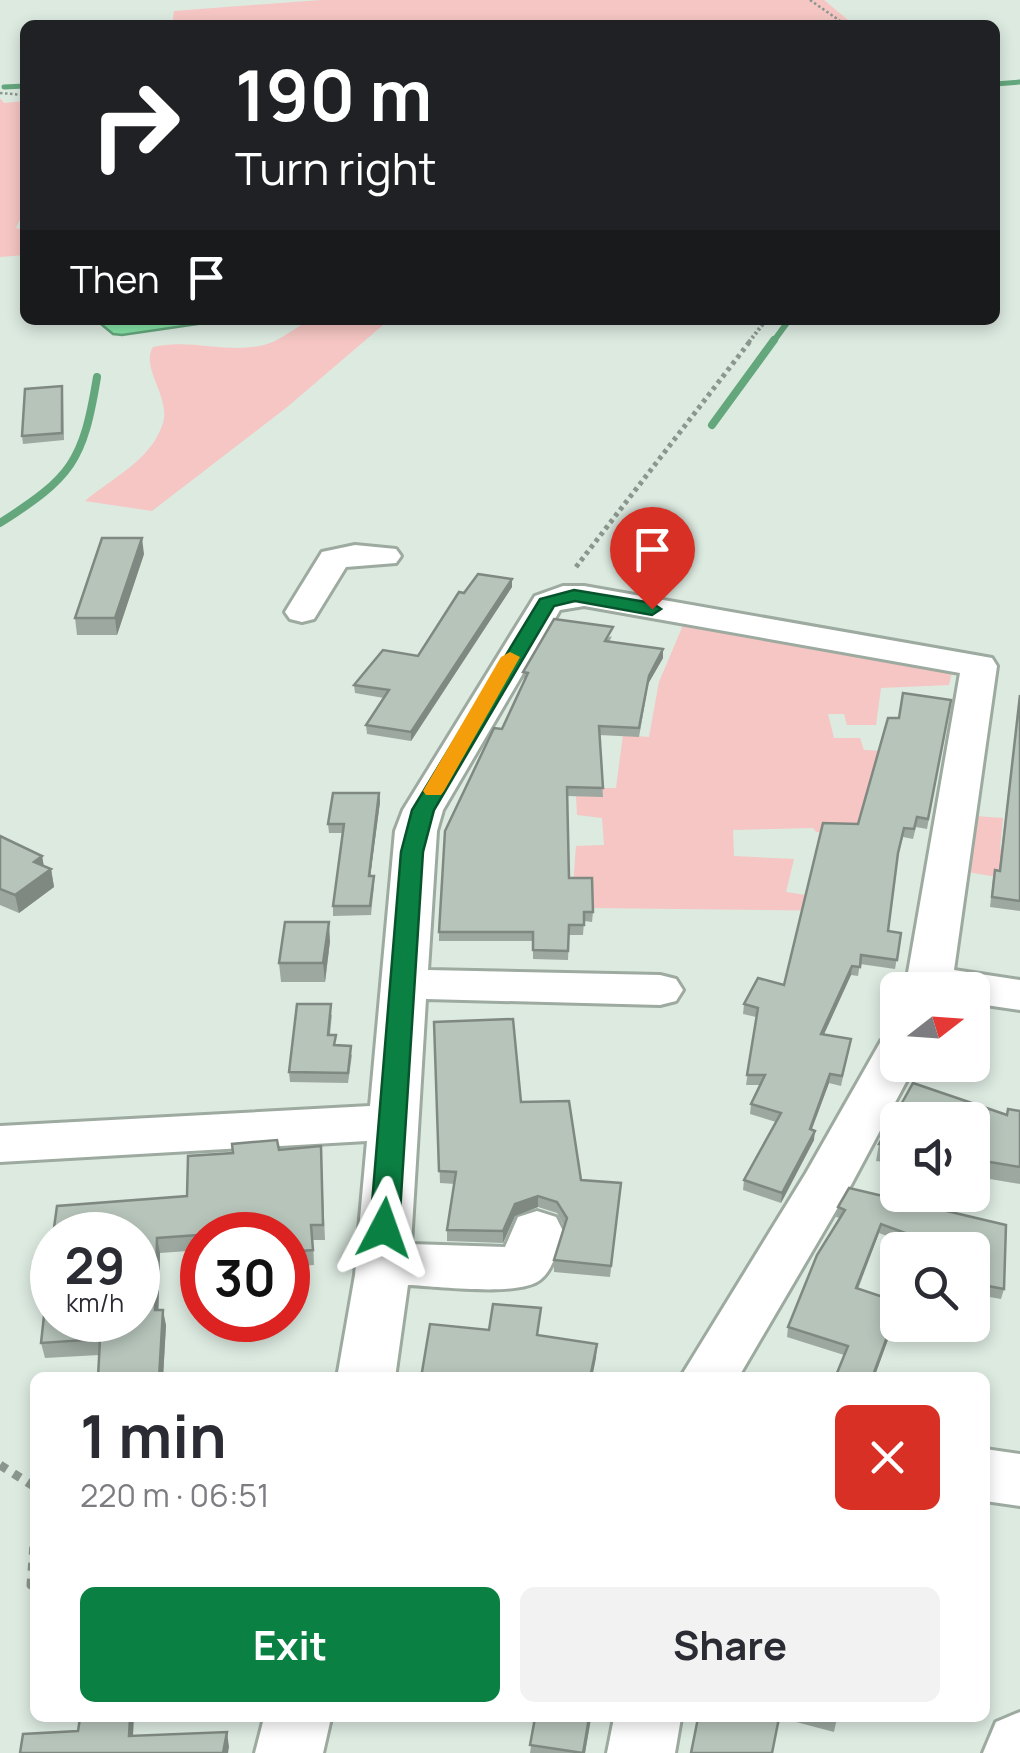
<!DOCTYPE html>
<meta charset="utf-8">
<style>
:root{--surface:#fff;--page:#f2f2f3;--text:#2b2b33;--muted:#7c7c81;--accent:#0b8043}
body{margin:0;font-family:Manrope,sans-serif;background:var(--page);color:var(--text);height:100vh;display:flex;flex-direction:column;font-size:38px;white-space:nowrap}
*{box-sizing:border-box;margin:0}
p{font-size:32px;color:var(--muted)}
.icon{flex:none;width:55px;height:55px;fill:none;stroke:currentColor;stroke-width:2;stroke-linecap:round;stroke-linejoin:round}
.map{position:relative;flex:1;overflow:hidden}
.panel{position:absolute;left:30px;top:1372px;width:960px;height:350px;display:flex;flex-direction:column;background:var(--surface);border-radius:15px;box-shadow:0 5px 15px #0003}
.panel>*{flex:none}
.guide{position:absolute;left:20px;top:20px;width:980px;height:305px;border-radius:15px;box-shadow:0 5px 15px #0003;background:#202124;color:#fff;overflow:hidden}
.needle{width:65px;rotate:73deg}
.controls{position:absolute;left:880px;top:972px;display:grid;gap:20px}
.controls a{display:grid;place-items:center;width:110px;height:110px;border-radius:15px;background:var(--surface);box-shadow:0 5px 15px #0003;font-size:50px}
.speed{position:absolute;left:30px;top:1212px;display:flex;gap:20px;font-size:50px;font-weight:700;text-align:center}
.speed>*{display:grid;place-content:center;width:130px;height:130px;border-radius:50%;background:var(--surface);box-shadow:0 5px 15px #0003;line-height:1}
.speed small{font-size:25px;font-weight:400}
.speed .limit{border:15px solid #d22;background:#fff;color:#111}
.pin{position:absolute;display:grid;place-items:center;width:85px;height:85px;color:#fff;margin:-102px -42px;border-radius:50% 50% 50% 0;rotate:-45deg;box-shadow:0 0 10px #0007}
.pin .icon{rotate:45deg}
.me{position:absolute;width:110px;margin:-55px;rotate:4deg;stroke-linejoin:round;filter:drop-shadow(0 0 8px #0008)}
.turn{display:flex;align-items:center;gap:35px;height:210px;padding:0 50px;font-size:45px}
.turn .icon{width:130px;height:130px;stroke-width:2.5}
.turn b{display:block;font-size:70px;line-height:85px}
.then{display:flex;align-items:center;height:95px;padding:0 50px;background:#0003;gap:20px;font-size:38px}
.round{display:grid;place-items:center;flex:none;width:105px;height:105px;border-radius:15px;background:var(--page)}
.summary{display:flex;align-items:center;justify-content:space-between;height:170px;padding:0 50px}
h1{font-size:60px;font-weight:700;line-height:75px}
.action{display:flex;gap:20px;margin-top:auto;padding:20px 50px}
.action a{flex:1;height:115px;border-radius:15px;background:var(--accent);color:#fff;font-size:40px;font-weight:700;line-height:115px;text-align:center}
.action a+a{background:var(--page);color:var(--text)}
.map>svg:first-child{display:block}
.green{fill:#f5c6c3}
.water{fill:#86e4a7;stroke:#64a77c;stroke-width:2.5}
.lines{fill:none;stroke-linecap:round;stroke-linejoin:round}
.stream-far2{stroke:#64a77c;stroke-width:5}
.stream-far1{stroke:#64a77c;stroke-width:6}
.stream{stroke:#64a77c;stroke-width:8}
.minor-casing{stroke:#9daaa0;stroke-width:6}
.path-far3{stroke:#8b968e;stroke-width:2.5;stroke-dasharray:2.5 2.5;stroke-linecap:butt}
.path-far2{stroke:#8b968e;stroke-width:4;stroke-dasharray:2.5 2.5;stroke-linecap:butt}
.path-far1{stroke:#8b968e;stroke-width:5;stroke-dasharray:4 4;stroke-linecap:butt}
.path{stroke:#8b968e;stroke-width:9;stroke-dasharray:8 8;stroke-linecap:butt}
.minor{fill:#fff;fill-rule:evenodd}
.wall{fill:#9da9a0}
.shaded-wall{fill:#7f8982}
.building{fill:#b6c4ba;stroke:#7f8982;stroke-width:2.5}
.route{fill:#0b8043;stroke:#07532c;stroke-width:2.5}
.slow{fill:#f59e0b}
</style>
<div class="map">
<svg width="1020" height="1753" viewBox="0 0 1020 1753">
<rect width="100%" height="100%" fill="#dceae0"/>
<g class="green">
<polygon points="321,0 824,0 854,25 172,25 174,11"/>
<polygon points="0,98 4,103 25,101 25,209 16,228 25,230 25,255 0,257"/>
<path d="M310,320H389L286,408L152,511L85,501C113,477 151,461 163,423C171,398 140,367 153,347C192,337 238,358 275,341C287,335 298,326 310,320Z"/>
<polygon points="684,623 939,663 952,672 949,685 881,688 876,725 847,725 844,714 828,714 834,738 860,738 864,750 887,751 865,833 816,832 813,828 733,830 734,856 794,859 786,892 845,901 859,911 592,908 573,887 576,846 604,845 602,818 577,815 576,796 602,788 616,788 623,735 649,737 659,682"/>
<polygon points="976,816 1003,818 1000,849 1020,852 1020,881 968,872"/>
</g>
<polygon class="water" points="96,320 225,320 122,335 113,334"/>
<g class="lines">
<g class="stream-far2">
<polyline points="995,84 1020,82"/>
<polyline points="4,87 25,86"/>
</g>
<polyline class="stream-far1" points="773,342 789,320"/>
<g class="stream">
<polyline points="712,425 774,340"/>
<path d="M0,523C72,477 83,462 97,377"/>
</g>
<g class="minor-casing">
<g id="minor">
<polygon points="355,545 396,549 401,556 396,563 346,567 314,619 302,622 290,619 285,612 322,552"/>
<path d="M563,586H584L992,658L997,666L954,970L1020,980V1010L972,1003V990H905L960,673L584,606L560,610L443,810L437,831L428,970L660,975L676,979L683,990L676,1001L660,1005L426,999L411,1244L505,1247L518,1217L537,1211L556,1217L563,1231C558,1247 554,1269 540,1280C519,1297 437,1286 408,1285L395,1378H337L355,1275L367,1141L0,1162V1126L370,1106L395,831L403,810L535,596Z"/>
<polygon points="898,1036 898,1065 915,1065 851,1185 738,1378 680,1378 806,1173 881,1041"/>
<polygon points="985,1449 1020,1454 1020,1506 985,1501"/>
<polygon points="1020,1712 1020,1753 983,1753 996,1722"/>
<polygon points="264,1718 331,1718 323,1753 255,1753"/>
<polygon points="614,1718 681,1718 675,1753 607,1753"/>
</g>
</g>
<g class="path-far3">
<polyline points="810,0 846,25"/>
<polyline points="0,93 25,95"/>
</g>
<polyline class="path-far2" points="749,342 766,320"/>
<polyline class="path-far1" points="576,567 751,340"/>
<g class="path">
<polyline points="0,1465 35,1487"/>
<polyline points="35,1531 31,1585 35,1585"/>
</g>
<use href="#minor" class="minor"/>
</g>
<g class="wall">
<polygon points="63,393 64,440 23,444 22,436"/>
<polygon points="144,554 117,635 77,635 75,618"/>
<polygon points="512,587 411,741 367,734 366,725 384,698 355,693 354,685 418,656 464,593"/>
<polygon points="612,636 609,642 663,658 648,684 639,737 599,735 603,797 567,796 569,878 593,912 592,922 584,921 583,935 569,935 568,960 533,959 533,941 439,941 439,932 502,729 524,681 523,672"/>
<polygon points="1020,694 1020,911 990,907 993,879 999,870"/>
<polygon points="951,700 927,829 916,827 913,839 903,837 897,860 888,931 901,933 895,969 860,964 858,976 851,975 824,1034 851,1039 841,1086 829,1083 812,1129 814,1140 781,1203 743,1190 744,1180 776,1122 750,1114 751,1104 760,1085 746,1085 756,1017 743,1014 744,1004 784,985 858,824 899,718"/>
<polygon points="379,793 380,802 370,876 374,886 371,915 333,916 333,906 342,833 329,833 328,824"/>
<polygon points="0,836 42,856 44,866 51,869 54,887 19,913 0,905"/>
<polygon points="330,941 325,982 281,982 279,963"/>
<polygon points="332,1014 330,1035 336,1045 352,1055 348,1083 290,1082 289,1072"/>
<polygon points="434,1022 581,1180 620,1195 610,1277 554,1272 554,1260 564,1226 557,1213 538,1207 515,1216 503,1243 447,1241 447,1230 455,1184 440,1183"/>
<polygon points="913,1083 1007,1115 1008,1109 1020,1111 1020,1184 972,1176 972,1120 898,1120 898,1164 876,1161 879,1144"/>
<polygon points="321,1146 325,1240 313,1240 314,1265 288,1267 288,1235 202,1235 202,1250 160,1253 158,1310 166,1325 163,1378 98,1378 99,1355 45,1358 41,1343 187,1196 279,1150"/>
<polygon points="849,1188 1006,1225 1004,1289 1001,1299 972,1294 972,1250 923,1250 879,1233 858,1289 898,1302 898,1312 874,1378 835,1378 844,1355 787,1337 788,1327 817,1255 840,1218 836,1217 838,1207"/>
<polygon points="535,1718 591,1718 585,1753 530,1753"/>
<polygon points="781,1718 837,1718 834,1732"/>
</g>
<g class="shaded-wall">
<polygon points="142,538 144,554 117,635 115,618"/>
<polygon points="512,579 512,587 411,741 411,732"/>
<polygon points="663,649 663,658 648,684 639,737 649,676"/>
<polygon points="379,793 380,802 369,886 369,876"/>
<polygon points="42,856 45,874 51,869 54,887 19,913 15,895 34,862"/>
<polygon points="329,922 330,941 325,982 323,963"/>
<polygon points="852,966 851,975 820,1043 821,1034"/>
<polygon points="830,1074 829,1083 808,1139 810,1129"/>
<polygon points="815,1131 814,1140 781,1203 782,1193"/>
<polygon points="538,1196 538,1207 515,1216 503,1243 503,1231 515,1204"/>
<polygon points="881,1224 879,1233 854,1298 856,1288"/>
<polygon points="157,1238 160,1253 158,1326 155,1310"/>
<polygon points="898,1307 898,1312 874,1378 872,1378"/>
<polygon points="163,1310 166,1325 163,1378 159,1378"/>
<polygon points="597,1344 596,1358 592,1378 590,1378"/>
<polygon points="130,1718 134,1718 132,1752 129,1736"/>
<polygon points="589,1718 591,1718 585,1753 583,1753"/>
<polygon points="227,1732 229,1747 228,1753 223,1753"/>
</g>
<g class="building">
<polygon points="62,386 62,433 22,436 25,389"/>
<polygon points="102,538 142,538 115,618 75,618"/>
<polygon points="478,574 512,579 411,732 366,725 389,690 354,685 383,650 418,656 459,592 464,593"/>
<polygon points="554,619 613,627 605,641 663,649 649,676 639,728 599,726 603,788 567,787 569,878 592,878 593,912 584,912 584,925 569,925 568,951 533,950 533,932 439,932 445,831 494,728 502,729 528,673 523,672"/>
<polygon points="903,693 951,700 928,819 917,817 914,829 904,828 898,853 888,931 901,933 897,960 861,955 860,967 852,966 821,1034 851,1039 842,1076 830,1074 810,1129 815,1131 782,1193 744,1180 781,1113 751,1104 765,1075 747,1075 758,1008 744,1004 758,978 784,985 823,823 858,824 888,718 899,718"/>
<polygon points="1020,695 1020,901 992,897 995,870 1000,871"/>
<polygon points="333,793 379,793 369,876 374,876 370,906 333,906 344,824 328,824"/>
<polygon points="0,836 42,856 34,862 51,869 15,895 0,889"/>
<polygon points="285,922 329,922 323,963 279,963"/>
<polygon points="297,1004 331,1004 328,1035 336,1035 334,1045 351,1046 348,1073 289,1072"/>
<polygon points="513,1019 521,1102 569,1101 581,1180 621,1183 611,1266 554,1260 567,1218 557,1202 538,1196 515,1204 503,1231 447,1230 456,1172 439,1171 434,1022"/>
<polygon points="913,1083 1007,1115 1008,1109 1020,1111 1020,1167 972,1159 972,1120 898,1120 898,1147 879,1144"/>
<polygon points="277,1140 279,1150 321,1146 323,1225 311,1225 313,1250 288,1252 288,1235 240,1235 240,1232 157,1238 155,1310 163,1310 159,1378 98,1378 100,1339 41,1343 52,1243 52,1320 138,1320 138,1235 53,1235 57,1206 187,1196 188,1156 233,1153 232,1144"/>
<polygon points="849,1188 1006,1225 1004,1289 972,1283 972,1250 932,1250 933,1243 881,1224 856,1288 898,1302 898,1307 872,1378 835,1378 848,1346 788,1327 817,1255 845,1210 838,1207"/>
<polygon points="493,1304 541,1308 537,1335 597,1344 590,1378 421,1378 430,1324 489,1330"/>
<polygon points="80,1718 130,1718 129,1736 227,1732 223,1753 20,1753 23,1734 78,1731"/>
<polygon points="535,1718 589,1718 583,1753 530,1745"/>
<polygon points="698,1718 779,1718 772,1753 691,1753"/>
</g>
<polygon class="route" points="574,590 652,603 661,609 652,615 575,601 554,606 434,810 423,852 399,1228 394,1236 384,1239 375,1236 370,1228 401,852 412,810 540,599"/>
<polygon class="slow" points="510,652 520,657 444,791 441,795 426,795 423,791 501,657"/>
</svg>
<div class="controls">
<a><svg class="needle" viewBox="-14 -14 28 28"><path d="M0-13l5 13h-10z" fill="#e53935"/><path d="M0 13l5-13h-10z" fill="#7c7c81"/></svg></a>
<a><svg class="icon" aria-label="sound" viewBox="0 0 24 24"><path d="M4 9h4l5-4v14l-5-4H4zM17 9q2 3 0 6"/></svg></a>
<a><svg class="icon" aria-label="search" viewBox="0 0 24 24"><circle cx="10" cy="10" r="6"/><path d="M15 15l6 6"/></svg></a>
</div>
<div class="speed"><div>29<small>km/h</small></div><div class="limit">30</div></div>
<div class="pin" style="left:652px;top:609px;background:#d93025"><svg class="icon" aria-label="arrive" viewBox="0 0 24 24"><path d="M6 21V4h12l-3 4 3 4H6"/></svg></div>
<svg class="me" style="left:384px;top:1228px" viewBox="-20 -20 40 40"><path d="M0-17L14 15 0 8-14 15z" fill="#0b8043" stroke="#fff" stroke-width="4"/></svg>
<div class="guide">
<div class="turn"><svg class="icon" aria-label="right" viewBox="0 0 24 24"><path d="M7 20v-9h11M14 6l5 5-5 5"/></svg><div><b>190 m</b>Turn right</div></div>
<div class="then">Then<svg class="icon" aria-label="arrive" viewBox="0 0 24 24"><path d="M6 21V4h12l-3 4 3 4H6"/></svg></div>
</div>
<section class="panel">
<div class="summary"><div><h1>1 min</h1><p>220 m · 06:51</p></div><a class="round" style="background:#d93025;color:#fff"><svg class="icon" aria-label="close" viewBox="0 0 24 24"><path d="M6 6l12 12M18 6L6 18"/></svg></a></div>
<div class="action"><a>Exit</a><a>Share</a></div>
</section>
</div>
